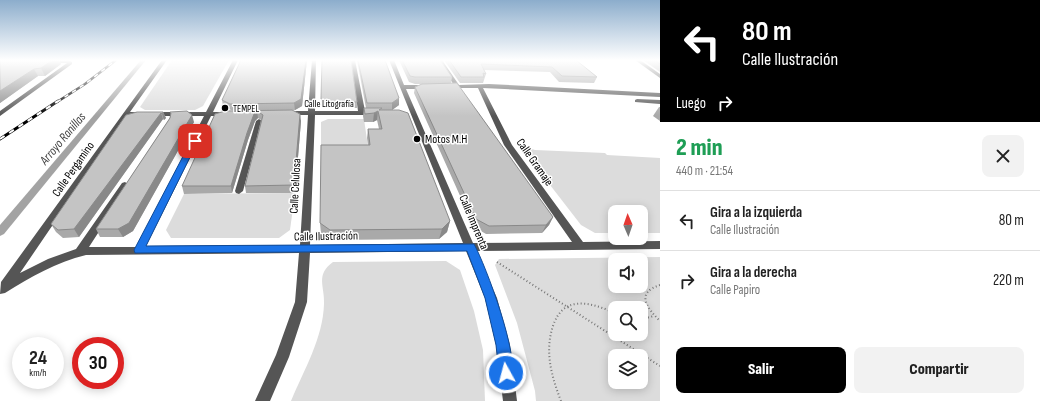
<!DOCTYPE html>
<html lang="es">
<meta charset="utf-8">
<style>
:root{--surface:#fff;--page:#f2f2f2;--text:#222;--muted:#767676;--line:#e0e0e0;--accent:#000}
body{margin:0;font-family:"Sofia Sans Condensed",sans-serif;background:var(--page);color:var(--text);height:100vh;display:flex;flex-direction:column;font-size:15px;white-space:nowrap}
*{box-sizing:border-box;margin:0}
p{font-size:13px;color:var(--muted)}
.icon{flex:none;width:22px;height:22px;fill:none;stroke:currentColor;stroke-width:2;stroke-linecap:round;stroke-linejoin:round}
.map{position:relative;flex:1;overflow:hidden}
.details{display:flex;flex-direction:column;background:var(--surface);width:380px}
.details>*{flex:none}
.guide{background:#000;color:#fff;overflow:hidden}
.needle{width:26px;rotate:358deg}
.fabs{position:absolute;left:608px;top:205px;display:grid;gap:8px}
.fabs a{display:grid;place-items:center;width:40px;height:40px;border-radius:8px;background:var(--surface);box-shadow:0 2px 10px #0003;font-size:20px}
.speed{position:absolute;left:12px;top:337px;display:flex;gap:8px;font-size:20px;font-weight:700;text-align:center}
.speed>*{display:grid;place-content:center;width:52px;height:52px;border-radius:50%;background:var(--surface);box-shadow:0 2px 10px #0003;line-height:1}
.speed small{font-size:10px;font-weight:400}
.speed .limit{border:6px solid #d22;background:#fff;color:#111}
.pin{position:absolute;display:grid;place-items:center;width:34px;height:34px;color:#fff;margin:-17px;border-radius:8px;box-shadow:0 2px 6px #0006}
.me{position:absolute;width:44px;margin:-22px;rotate:353deg;stroke-linejoin:round;filter:drop-shadow(0 0 3px #0008)}
.turn{display:flex;align-items:center;gap:14px;height:84px;padding:0 16px;font-size:18px}
.turn .icon{width:52px;height:52px;stroke-width:2.5}
.turn b{display:block;font-size:28px;line-height:34px}
.then{display:flex;align-items:center;height:38px;padding:0 16px;background:#0003;gap:8px;font-size:15px}
.round{display:grid;place-items:center;flex:none;width:42px;height:42px;border-radius:8px;background:var(--page)}
.headline{display:flex;align-items:center;justify-content:space-between;height:68px;padding:0 16px}
h1{font-size:24px;font-weight:800;line-height:30px;color:#1e9e55}
.action{display:flex;gap:8px;margin-top:auto;padding:8px 16px}
.action a{flex:1;height:46px;border-radius:8px;background:var(--accent);color:#fff;font-size:16px;font-weight:800;line-height:46px;text-align:center}
.action a+a{background:var(--page);color:var(--text)}
ul{padding:0;list-style:none}
li{display:flex;align-items:center;gap:12px;height:60px;padding:0 16px;border-top:1px solid var(--line)}
li div{flex:1}
li b{display:block;font-size:15px}
li em{font-style:normal}
main{display:flex;flex:1;min-height:0}
.map>svg:first-child{display:block}
.green{fill:#dcdcdc;fill-rule:evenodd}
.lines{fill:none;stroke-linecap:round;stroke-linejoin:round}
.canal{fill:#a3a3a3;fill-rule:evenodd}
.path{stroke:#777;stroke-width:2;stroke-dasharray:1 2.5;stroke-linecap:butt}
.minor{fill:#555;fill-rule:evenodd}
.rail-far1-casing{stroke:#000;stroke-width:2.5}
.rail-casing{stroke:#000;stroke-width:3}
.rail-far1{stroke:#fff;stroke-width:1.5;stroke-dasharray:4.5;stroke-linecap:butt}
.rail{stroke:#fff;stroke-width:2;stroke-dasharray:5.5;stroke-linecap:butt}
.wall{fill:#a9a9a9}
.shaded-wall{fill:#898989}
.building{fill:#c4c4c4;stroke:#898989}
.route{fill:#1a73e8;stroke:#114b97}
.poi-dot{fill:#000;stroke:#fff;stroke-width:1.5}
.labels{text-anchor:middle;stroke-width:3;stroke-linejoin:round;paint-order:stroke}
.far-street-label{font-size:10px;fill:#000;stroke:#fff}
.far-poi-label{font-size:10px;fill:#000;stroke:#fff;text-anchor:start}
.poi-label{font-size:12px;fill:#000;stroke:#fff;text-anchor:start}
.street-label{font-size:12px;fill:#000;stroke:#fff}
.water-label{font-size:13px;font-style:italic;fill:#444;stroke:#fff}
</style>
<main>
<div class="map">
<svg width="660" height="401" viewBox="0 0 660 401">
<rect width="100%" height="100%" fill="#fff"/>
<g class="green">
<polygon points="172,60 229,60 203,106 195,110 145,110 140,107"/>
<polygon points="328,119 364,119 369,154 321,154 321,122"/>
<polygon points="521,142 529,148 535,150 605,153 607,155 660,158 660,233 641,233 641,212 615,212 615,233 595,233 581,225 523,150"/>
<polygon points="295,193 290,230 279,238 171,238 166,230 184,194"/>
<path d="M660,257V401H536L535,391L517,323L495,265L499,259ZM615,260H641V286H615ZM615,308H641V334H615ZM615,356H641V382H615Z"/>
<path d="M446,261L460,270L474,311L483,350L485,401H291C304,370 323,338 324,304C325,286 315,275 333,262Z"/>
</g>
<g class="lines">
<polygon class="canal" points="141,60 146,60 4,234 0,236 0,225"/>
<g class="path">
<polyline points="497,262 660,366"/>
<path d="M660,285C635,293 647,308 660,321"/>
<polyline points="641,319 654,316"/>
<path d="M561,401C551,375 544,350 554,323C558,313 565,305 576,304C589,302 603,308 615,313"/>
</g>
<g class="minor">
<polygon points="68,60 72,62 72,64 0,116 0,111 67,63 48,63 46,62 46,61"/>
<path d="M162,60H167L130,112H206L233,60H238L213,112H228L231,114L228,116H211L146,246L300,245L308,115H287L284,113L287,111H308L312,60H316L315,111H358L351,60H355L365,111H374L377,113L374,115H315L310,245L463,243L389,60H394L404,85H427L430,87L427,89H406L473,243L572,242L504,145L478,88H446V86L454,85L437,60H442L459,85L489,84L660,93V97L483,88L512,145L583,242L660,241V249L476,251L497,298L510,345L517,401H503L496,345L485,298L466,251L310,253L307,302L289,357L270,401H255L276,355L295,302L299,253L86,255C56,262 31,277 5,293L0,294L1,282ZM127,116H204L136,247H89L129,185L125,182L122,183L76,249L48,259L20,273Z"/>
<polygon points="635,60 640,60 660,74 660,78"/>
<polygon points="637,99 660,100 660,104 635,102 635,100"/>
<polygon points="259,119 262,121 243,191 239,194 236,193 235,191 256,121"/>
</g>
<g class="rail-far1-casing">
<polyline id="rail-far1" points="57,102 85,84 116,60"/>
</g>
<g class="rail-casing">
<polyline id="rail" points="0,139 58,101"/>
</g>
<use href="#rail-far1" class="rail-far1"/>
<use href="#rail" class="rail"/>
</g>
<g class="wall">
<polygon points="0,60 59,60 61,64 45,76 38,76 0,103"/>
<polygon points="241,60 307,60 302,106 295,110 231,110 223,106 222,100"/>
<polygon points="357,60 385,60 399,105 392,110 382,110 450,221 447,232 439,239 330,240 321,234 320,223 368,145 367,138 368,129 379,129 377,120 373,122 364,122 363,116 364,108 366,108"/>
<polygon points="399,60 440,60 452,77 451,83 553,217 549,225 542,233 486,234 474,227 414,93 415,87 451,84 415,84 409,82"/>
<polygon points="444,60 576,60 597,77 594,83 559,82 550,72 484,70 486,74 483,83 460,83"/>
<polygon points="643,60 660,60 660,72"/>
<polygon points="321,99 357,102 357,108 327,108 321,106"/>
<polygon points="659,107 660,107 660,121 653,116"/>
<polygon points="292,110 301,121 295,193 246,193 245,186 261,120 258,118 255,121 248,140 232,193 184,194 182,186 225,111"/>
<polygon points="163,112 166,118 164,120 163,119 79,237 63,238 56,232 51,224 126,115"/>
<polygon points="170,112 194,122 133,231 123,237 100,237 96,229 170,118 171,114"/>
</g>
<g class="shaded-wall">
<polygon points="53,60 59,60 61,64 45,76 41,68"/>
<polygon points="306,60 307,60 302,106 295,110 294,103"/>
<polygon points="34,69 38,76 0,103 0,91"/>
<polygon points="399,98 399,105 392,110 392,103"/>
<polygon points="257,111 258,118 255,121 248,140 232,193 231,186 247,133 254,114"/>
<polygon points="378,111 377,120 373,122 374,113"/>
<polygon points="163,112 166,118 164,120 162,114"/>
<polygon points="161,113 163,119 79,237 74,229"/>
<polygon points="300,114 301,121 295,193 294,185"/>
<polygon points="192,115 194,122 133,231 123,237 118,229"/>
<polygon points="553,217 549,225 542,233 546,225"/>
<polygon points="450,221 447,232 439,239 442,229"/>
</g>
<g class="building">
<polygon points="0,60 53,60 41,68 34,69 0,91"/>
<polygon points="241,60 306,60 301,99 294,103 230,104 222,100"/>
<polygon points="322,60 351,60 357,102 327,102 321,99"/>
<polygon points="358,60 385,60 399,98 392,103 367,103"/>
<polygon points="402,60 440,60 452,77 415,77 410,76"/>
<polygon points="449,60 576,60 597,77 562,76 552,67 481,64 486,74 483,73 484,77 461,77"/>
<polygon points="654,60 660,60 660,64"/>
<polygon points="457,83 553,217 546,225 489,226 476,219 415,87 422,84"/>
<polygon points="364,108 382,108 379,110 399,110 408,113 450,221 442,229 330,230 320,223 321,145 370,145 368,129 382,129 378,111 374,113 365,114"/>
<polygon points="292,110 300,114 294,185 245,186 263,115 257,111 254,114 247,133 231,186 182,186 215,114 225,111"/>
<polygon points="187,111 192,115 129,223 118,229 96,229 170,118 171,113 170,112"/>
<polygon points="137,112 163,112 162,114 161,113 74,229 58,230 51,224 126,115"/>
</g>
<linearGradient id="sky" x2="0" y2="1"><stop stop-color="#8cadcc"/><stop offset="0.52" stop-color="#fff"/><stop offset="1" stop-color="#fff" stop-opacity="0"/></linearGradient>
<rect width="660" height="116" fill="url(#sky)"/>
<path class="route" d="M195,139L198,141L146,246L474,244C486,266 520,357 511,378L506,380L501,378L499,373L496,345L485,298L467,251L135,253L134,250L191,141Z"/>
<g class="poi-dot">
<circle cx="225" cy="108" r="4"/>
<circle cx="417" cy="139" r="4"/>
</g>
<g class="labels">
<g class="far-street-label">
<text x="329" y="107">Calle Litografía</text>
</g>
<g class="far-poi-label">
<text x="233" y="112">TEMPEL</text>
</g>
<g class="poi-label">
<text x="425" y="143">Motos M.H</text>
</g>
<g class="street-label">
<text transform="translate(535 162) rotate(55)" y="4">Calle Gramaje</text>
<text transform="translate(73 169) rotate(-55)" y="4">Calle Pergamino</text>
<text transform="translate(295 186) rotate(-87)" y="4">Calle Celulosa</text>
<text transform="translate(474 222) rotate(67)" y="4">Calle Imprenta</text>
<text transform="translate(326 236) rotate(-1)" y="4">Calle Ilustración</text>
</g>
<g class="water-label">
<text transform="translate(62 138) rotate(-50)" y="5">Arroyo Ranillas</text>
</g>
</g>
</svg>
<div class="fabs">
<a><svg class="needle" viewBox="-14 -14 28 28"><path d="M0-13l5 13h-10z" fill="#e53935"/><path d="M0 13l5-13h-10z" fill="#767676"/></svg></a>
<a><svg class="icon" aria-label="sound" viewBox="0 0 24 24"><path d="M4 9h4l5-4v14l-5-4H4zM17 9q2 3 0 6"/></svg></a>
<a><svg class="icon" aria-label="search" viewBox="0 0 24 24"><circle cx="10" cy="10" r="6"/><path d="M15 15l6 6"/></svg></a>
<a><svg class="icon" aria-label="layers" viewBox="0 0 24 24"><path d="M12 4l9 5-9 5-9-5zM3 14l9 5 9-5"/></svg></a>
</div>
<div class="speed"><div>24<small>km/h</small></div><div class="limit">30</div></div>
<div class="pin" style="left:195px;top:141px;background:#d93025"><svg class="icon" aria-label="arrive" viewBox="0 0 24 24"><path d="M6 21V4h12l-3 4 3 4H6"/></svg></div>
<svg class="me" style="left:506px;top:373px" viewBox="-20 -20 40 40"><circle r="17" fill="#1a73e8" stroke="#fff" stroke-width="3"/><path d="M0-11L8 9 0 5-8 9z" fill="#fff"/></svg>
</div>
<section class="details">
<div class="guide">
<div class="turn"><svg class="icon" aria-label="left" viewBox="0 0 24 24"><path d="M17 20v-9H6M10 6l-5 5 5 5"/></svg><div><b>80 m</b>Calle Ilustración</div></div>
<div class="then">Luego<svg class="icon" aria-label="right" viewBox="0 0 24 24"><path d="M7 20v-9h11M14 6l5 5-5 5"/></svg></div>
</div>
<div class="headline"><div><h1>2 min</h1><p>440 m · 21:54</p></div><a class="round"><svg class="icon" aria-label="close" viewBox="0 0 24 24"><path d="M6 6l12 12M18 6L6 18"/></svg></a></div>
<ul>
<li><svg class="icon" aria-label="left" viewBox="0 0 24 24"><path d="M17 20v-9H6M10 6l-5 5 5 5"/></svg><div><b>Gira a la izquierda</b><p>Calle Ilustración</p></div><em>80 m</em></li>
<li><svg class="icon" aria-label="right" viewBox="0 0 24 24"><path d="M7 20v-9h11M14 6l5 5-5 5"/></svg><div><b>Gira a la derecha</b><p>Calle Papiro</p></div><em>220 m</em></li>
</ul>
<div class="action"><a>Salir</a><a>Compartir</a></div>
</section>
</main>
